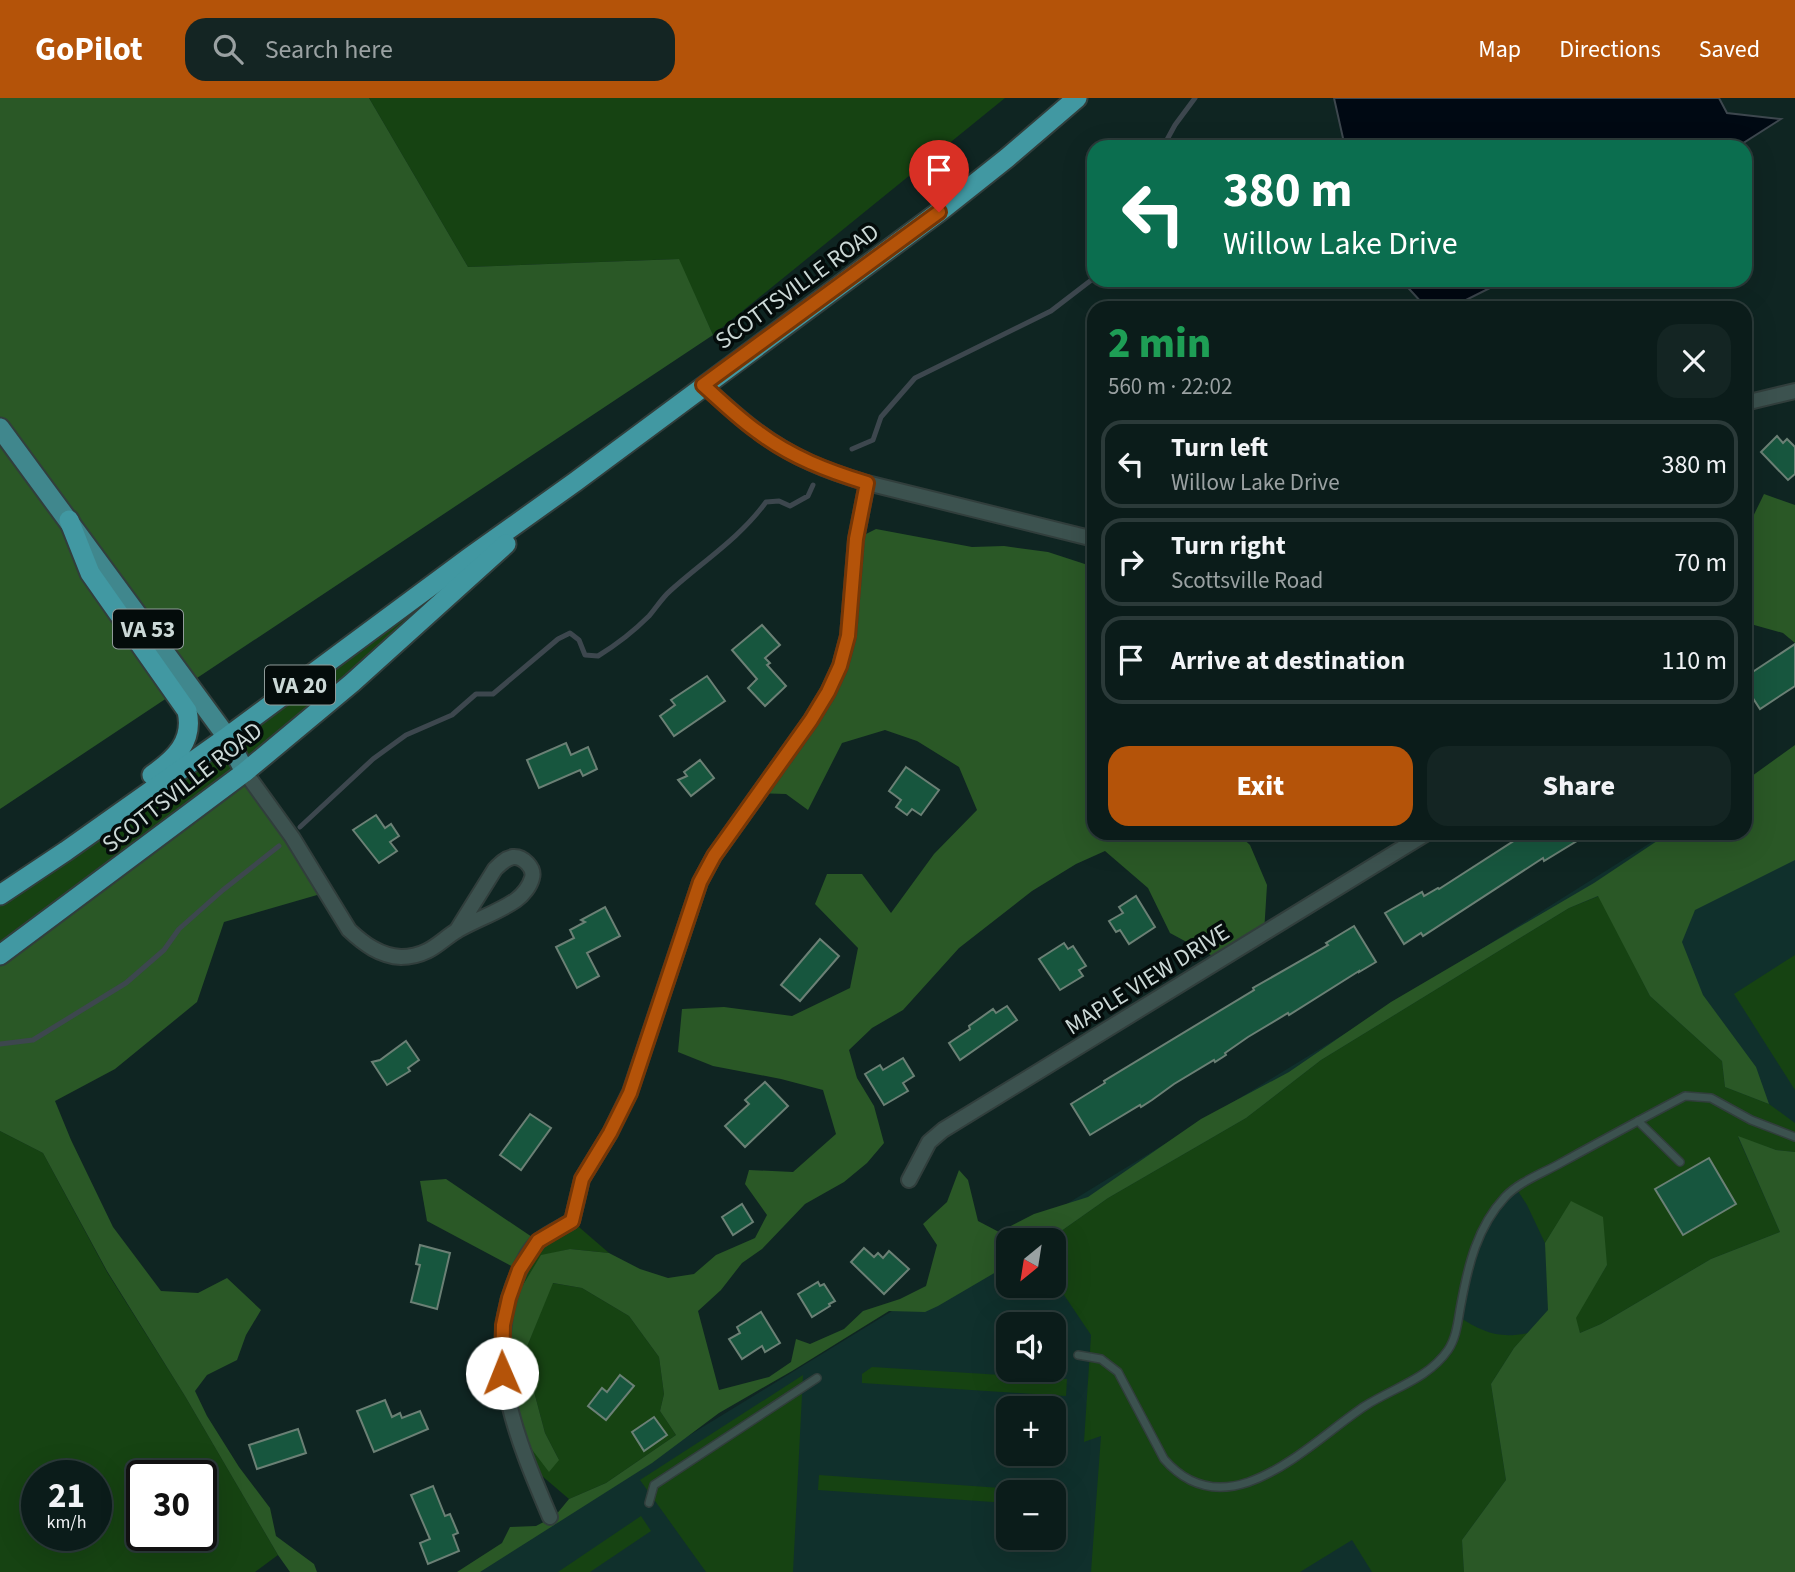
<!DOCTYPE html>
<meta charset="utf-8">
<style>
:root{--surface:#0b1c1a;--page:#142523;--text:#f1f3f6;--muted:#9aa1a2;--line:#2b3a39;--accent:#b45309}
body{margin:0;font-family:"Source Sans 3",sans-serif;background:var(--page);color:var(--text);height:100vh;display:flex;flex-direction:column;font-size:26px;white-space:nowrap}
*{box-sizing:border-box;margin:0}
p{font-size:23px;color:var(--muted)}
.icon{flex:none;width:38px;height:38px;fill:none;stroke:currentColor;stroke-width:2;stroke-linecap:round;stroke-linejoin:round}
.map{position:relative;flex:1;overflow:hidden}
.drawer{position:absolute;left:1087px;top:203px;width:665px;height:539px;display:flex;flex-direction:column;background:var(--surface);border-radius:21px;box-shadow:0 7px 28px #0002,0 0 0 2px var(--line)}
.drawer>*{flex:none}
.guide{position:absolute;left:1087px;top:42px;width:665px;height:147px;border-radius:21px;box-shadow:0 7px 28px #0002,0 0 0 2px var(--line);background:#0b6e4f;color:#fff;overflow:hidden}
.needle{width:46px;rotate:210deg}
.tools{position:absolute;left:996px;top:1130px;display:grid;gap:14px}
.tools a{display:grid;place-items:center;width:70px;height:70px;border-radius:14px;background:var(--surface);box-shadow:0 7px 28px #0002,0 0 0 2px var(--line);font-size:35px}
.speed{position:absolute;left:21px;top:1362px;display:flex;gap:14px;font-size:35px;font-weight:700;text-align:center}
.speed>*{display:grid;place-content:center;width:91px;height:91px;border-radius:50%;background:var(--surface);box-shadow:0 7px 28px #0002,0 0 0 2px var(--line);line-height:1}
.speed small{font-size:18px;font-weight:400}
.speed .limit{border:4px solid #111;border-radius:10px;background:#fff;color:#111}
.pin{position:absolute;display:grid;place-items:center;width:60px;height:60px;color:#fff;margin:-72px -30px;border-radius:50% 50% 50% 0;rotate:-45deg;box-shadow:0 0 7px #0007}
.pin .icon{rotate:45deg}
.me{position:absolute;width:77px;margin:-38px;rotate:359deg;stroke-linejoin:round;filter:drop-shadow(0 0 5px #0008)}
.turn{display:flex;align-items:center;gap:24px;height:147px;padding:0 21px;font-size:32px}
.turn .icon{width:91px;height:91px;stroke-width:2.5}
.turn b{display:block;font-size:49px;line-height:60px}
.round{display:grid;place-items:center;flex:none;width:74px;height:74px;border-radius:21px;background:var(--page)}
.headline{display:flex;align-items:center;justify-content:space-between;height:119px;padding:0 21px}
h1{font-size:42px;font-weight:800;line-height:52px;color:#1e9e55}
.button{display:flex;gap:14px;margin-top:auto;padding:14px 21px}
.button a{flex:1;height:80px;border-radius:21px;background:var(--accent);color:#fff;font-size:28px;font-weight:800;line-height:80px;text-align:center}
.button a+a{background:var(--page);color:var(--text)}
ul{padding:0;list-style:none}
li{display:flex;align-items:center;gap:21px;height:88px;margin:0 14px 10px;padding:0 7px;border:4px solid var(--line);border-radius:21px}
li div{flex:1}
li b{display:block;font-size:26px}
li em{font-style:normal}
header{display:flex;align-items:center;gap:42px;box-sizing:border-box;height:98px;padding:0 35px;background:var(--accent);color:#fff}
header strong{font-size:33px}
nav{display:flex;gap:38px;margin-inline-start:auto;font-size:24px}
.search{width:490px;height:63px;background:var(--page);display:flex;align-items:center;gap:18px;box-sizing:border-box;padding:0 24px;border-radius:21px;color:var(--muted);font-size:26px}
.map>svg:first-child{display:block}
.built{fill:#10302c;fill-rule:evenodd}
.green{fill:#164312;fill-rule:evenodd}
.forest{fill:#2a5826}
.water{fill:#000913;stroke:#3d474e;stroke-width:2}
.lines{fill:none;stroke-linecap:round;stroke-linejoin:round}
.stream{stroke:#3d474e;stroke-width:5}
.building{fill:#17563e;stroke:#6b8075;stroke-width:2}
.service-casing{stroke:#313e3c;stroke-width:10}
.minor-casing{stroke:#313e3c;stroke-width:18}
.primary-casing{stroke:#313e3c;stroke-width:23}
.trunk-casing{stroke:#313e3c;stroke-width:23}
.service{stroke:#3c524f;stroke-width:7}
.minor{stroke:#3c524f;stroke-width:14}
.primary{stroke:#40878d;stroke-width:19}
.trunk{stroke:#4198a2;stroke-width:19}
.route-casing{stroke:#753606;stroke-width:18}
.route{stroke:#b45309;stroke-width:12}
.labels{text-anchor:middle;stroke-width:7;stroke-linejoin:round;paint-order:stroke}
.shield{fill:#040c0b;stroke:#8f9b99;stroke-width:2}
.shield-label{font-size:23px;font-weight:bold;fill:#cbd8d6}
.street-label{font-size:24px;fill:#cbd8d6;stroke:#040c0b}
</style>
<header>
<strong>GoPilot</strong>
<div class="search"><svg class="icon" aria-label="search" viewBox="0 0 24 24"><circle cx="10" cy="10" r="6"/><path d="M15 15l6 6"/></svg>Search here</div>
<nav><a>Map</a><a>Directions</a><a>Saved</a></nav>
</header>
<div class="map">
<svg width="1795" height="1474" viewBox="0 0 1795 1474">
<rect width="100%" height="100%" fill="#0f2522"/>
<path class="built" d="M1795,652V1474H466L1421,889L1666,735H1745ZM1008,1143H1054V1188H1008ZM1008,1227H1054V1272H1008ZM1008,1311H1054V1356H1008ZM1008,1395H1054V1440H1008Z"/>
<g class="green">
<polygon points="369,0 1005,0 713,237 678,161 468,169"/>
<polygon points="575,384 352,585 0,857 0,797"/>
<path d="M1599,798L1650,898L1722,963L1725,989L1769,1006L1795,1025V1054L1776,1052L1738,1039L1780,1134L1711,1161L1601,1226L1580,1235L1575,1220L1607,1167L1571,1104L1545,1145L1527,1107L1516,1090C1477,1120 1470,1174 1459,1219C1483,1234 1498,1241 1528,1235L1514,1250L1491,1286L1506,1382L1462,1442L1464,1474H1372L1352,1442L1300,1474H1091L1101,1338L1084,1344L1091,1237L1054,1182V1143H1047L1108,1100L1246,1020L1321,962L1569,810Z"/>
<polygon points="1795,857 1795,992 1734,896"/>
<path d="M0,1033L43,1055L107,1174L185,1298L278,1457L255,1474H0ZM37,1377H96V1437H37ZM142,1377H201V1437H142Z"/>
<polygon points="572,1123 609,1155 570,1151 541,1158 515,1300 559,1362 545,1335 524,1256 552,1185 582,1190 629,1218 659,1259 664,1296 660,1313 676,1337 606,1385 569,1401 528,1366 513,1319 503,1227 538,1143"/>
<polygon points="872,1269 1067,1281 1066,1298 862,1285 862,1276"/>
<polygon points="803,1277 793,1474 706,1474 640,1382"/>
<polygon points="819,1377 1058,1394 1057,1408 1054,1408 1054,1395 1008,1395 1008,1405 818,1392"/>
<polygon points="641,1418 651,1433 590,1474 558,1474"/>
</g>
<g class="forest">
<polygon points="0,0 369,0 468,169 679,161 713,237 0,711"/>
<polygon points="1764,396 1795,407 1795,545 1783,535 1747,525 1745,517 1745,435"/>
<polygon points="876,431 972,449 1004,448 1048,454 1094,469 1094,735 1237,735 1250,747 1267,787 1264,835 1220,862 1170,835 1148,790 1105,753 1076,766 1032,793 959,850 903,912 872,930 849,952 857,980 874,1008 884,1045 867,1065 844,1084 805,1106 762,1151 742,1165 721,1192 698,1213 719,1292 769,1279 791,1264 796,1241 810,1246 844,1231 863,1213 900,1201 926,1188 937,1147 923,1126 947,1104 959,1072 968,1082 978,1123 999,1134 1034,1116 1088,1099 1201,1021 1289,974 1391,904 1594,785 1669,735 1745,735 1745,683 1795,647 1795,762 1695,812 1682,844 1703,897 1756,969 1769,1006 1725,989 1722,963 1650,898 1598,798 1569,810 1321,962 1246,1020 1108,1100 1047,1143 1008,1143 1008,1167 938,1208 925,1214 889,1213 792,1273 719,1315 652,1365 480,1474 457,1474 502,1445 510,1429 536,1428 555,1418 569,1401 606,1385 676,1337 660,1313 664,1296 659,1259 629,1218 582,1190 553,1185 524,1256 545,1335 559,1362 549,1374 530,1349 515,1300 509,1247 514,1202 541,1157 570,1151 609,1155 640,1171 668,1180 694,1176 716,1157 755,1140 767,1117 745,1086 749,1072 793,1074 836,1036 823,992 781,981 713,968 678,954 682,911 724,909 792,918 850,890 858,850 815,806 827,776 862,776 891,815 934,756 977,712 959,669 917,643 885,632 842,645 808,712 786,696 758,695 840,568 856,441"/>
<polygon points="245,674 324,795 224,824 197,904 115,971 55,1003 71,1042 113,1129 161,1193 198,1195 227,1180 261,1212 246,1237 237,1262 207,1277 195,1293 207,1318 239,1369 270,1410 276,1438 314,1466 317,1474 290,1474 278,1457 185,1298 107,1173 43,1055 0,1033 0,857"/>
<polygon points="1738,1038 1776,1052 1795,1054 1795,1474 1464,1474 1462,1442 1506,1382 1491,1286 1514,1250 1548,1212 1545,1145 1571,1103 1603,1119 1607,1167 1576,1220 1580,1235 1601,1226 1711,1161 1780,1134"/>
<polygon points="446,1081 538,1143 519,1172 427,1123 420,1083"/>
</g>
<g class="water">
<polygon points="1334,0 1719,0 1727,15 1781,21 1737,49 1345,49"/>
<polygon points="1401,182 1506,182 1456,207 1422,205"/>
</g>
<g class="lines">
<g class="stream">
<polyline points="1163,49 1175,27 1195,0"/>
<polyline points="852,351 873,342 881,319 915,280 1051,213 1094,180"/>
<path d="M300,729L373,661L406,637L452,617L476,596H493L558,541L570,535L579,542L585,557L598,558C616,547 634,533 649,518C656,510 662,500 670,493C702,464 740,440 766,404L779,403L790,408L808,398L813,387"/>
<polyline points="0,946 33,942 126,885 164,852 179,831 223,792 279,748"/>
</g>
</g>
<g class="building">
<polygon points="1777,338 1783,345 1787,341 1795,349 1795,376 1788,382 1761,354"/>
<polygon points="762,527 780,547 765,560 770,565 767,567 786,588 765,608 748,590 757,581 732,552"/>
<polygon points="1795,546 1795,588 1760,611 1745,588 1745,579"/>
<polygon points="707,578 725,603 674,638 660,618 675,607 671,602"/>
<polygon points="566,645 571,657 588,649 597,671 583,678 580,672 539,690 527,662"/>
<polygon points="700,662 714,680 691,698 678,682 687,678 684,674"/>
<polygon points="906,669 939,692 921,717 912,711 907,717 896,709 901,702 889,693"/>
<polygon points="376,717 385,730 391,726 399,738 390,744 397,753 379,765 353,732"/>
<polygon points="1526,735 1590,735 1544,763 1543,760 1423,838 1421,835 1404,846 1385,815 1422,794 1424,798 1438,790 1439,791"/>
<polygon points="1136,798 1155,829 1129,846 1120,832 1116,834 1109,823 1123,815 1119,809"/>
<polygon points="605,809 620,838 587,855 599,878 577,890 556,849 574,840 570,832 585,824 581,822"/>
<polygon points="1354,828 1376,864 1359,874 1359,873 1289,917 1288,915 1248,939 1225,955 1226,957 1215,964 1214,962 1174,986 1152,1002 1141,1009 1140,1007 1090,1037 1071,1006 1105,985 1104,983 1254,892 1253,890 1328,847 1326,845"/>
<polygon points="820,841 839,858 800,903 781,887"/>
<polygon points="1064,845 1068,851 1073,848 1086,868 1079,872 1083,878 1060,892 1039,861"/>
<polygon points="1007,908 1017,922 960,962 949,945 970,931 969,928 993,911 996,915"/>
<polygon points="406,943 419,962 408,970 410,973 387,987 372,964 380,962"/>
<polygon points="903,960 914,978 903,985 908,993 884,1007 865,976 880,967 883,972"/>
<polygon points="765,984 788,1008 745,1049 725,1028 749,1006 745,1002"/>
<polygon points="530,1016 551,1030 521,1072 500,1057"/>
<polygon points="1709,1060 1736,1106 1683,1137 1655,1091"/>
<polygon points="742,1106 753,1124 733,1137 722,1119"/>
<polygon points="420,1147 450,1155 437,1211 411,1204 420,1167 416,1166"/>
<polygon points="864,1150 874,1159 878,1155 883,1160 889,1153 909,1171 884,1196 851,1164"/>
<polygon points="818,1184 820,1188 824,1186 835,1203 829,1206 830,1208 812,1219 798,1196"/>
<polygon points="761,1214 780,1245 765,1254 762,1248 742,1261 729,1241 740,1235 737,1229"/>
<polygon points="620,1277 634,1288 606,1322 588,1308 602,1290 607,1294"/>
<polygon points="385,1302 392,1319 400,1315 402,1320 420,1313 428,1331 374,1354 357,1313"/>
<polygon points="654,1319 667,1337 644,1353 632,1334"/>
<polygon points="298,1331 306,1355 257,1371 249,1347"/>
<polygon points="433,1388 445,1418 450,1416 458,1435 453,1437 459,1453 428,1466 420,1445 430,1441 411,1397"/>
</g>
<g class="lines">
<g class="service-casing">
<g id="service">
<polyline points="1638,1023 1680,1064"/>
<path d="M1078,1257L1101,1261L1118,1274L1164,1361C1228,1435 1310,1344 1365,1308C1393,1290 1428,1281 1448,1252C1457,1239 1458,1221 1461,1206C1468,1168 1477,1129 1505,1099C1519,1084 1541,1076 1559,1066C1601,1043 1643,1020 1685,998L1711,1000L1751,1022L1795,1039"/>
<polyline points="649,1405 654,1387 817,1280"/>
</g>
</g>
<g class="minor-casing">
<g id="minor">
<path d="M703,287C728,309 752,332 781,349C808,366 837,376 867,385L1094,441"/>
<polyline points="1745,305 1795,293"/>
<path d="M245,674L292,739L349,832C364,846 380,858 401,859C410,859 419,857 427,853C438,848 447,838 458,832C477,821 499,814 516,802C523,797 530,788 532,780C535,770 523,758 513,759C506,760 500,766 495,771L457,832"/>
<polyline points="909,1082 929,1044 943,1032 1427,735"/>
<path d="M550,1419C519,1346 484,1266 513,1188C519,1173 527,1152 540,1142C549,1135 562,1129 572,1123L582,1081L610,1035L630,994L700,784L714,758L811,622L828,594L840,568L848,538L856,441L867,385"/>
</g>
</g>
<g class="primary-casing">
<polyline id="primary" points="0,330 227,639 245,674"/>
</g>
<g class="trunk-casing">
<g id="trunk">
<path d="M69,422L90,475L187,613C194,643 175,661 152,677"/>
<polyline points="0,797 66,753 227,639 470,459 575,384 939,114 1007,60 1077,0"/>
<polyline points="0,857 245,674 352,585 506,446"/>
</g>
</g>
<use href="#service" class="service"/>
<use href="#minor" class="minor"/>
<use href="#primary" class="primary"/>
<use href="#trunk" class="trunk"/>
</g>
<g class="lines">
<g class="route-casing">
<path id="route" d="M502,1275L503,1227L509,1200L519,1172L538,1143L572,1123L582,1081L610,1035L630,995L700,784L714,758L811,622L828,594L840,568L848,538L856,441L867,385C828,373 791,359 758,334C738,320 721,303 703,287L939,114"/>
</g>
<use href="#route" class="route"/>
</g>
<g class="labels">
<g class="shield">
<rect x="113" y="511.5" width="70" height="39" rx="5"/>
<rect x="265" y="567.5" width="70" height="39" rx="5"/>
</g>
<g class="shield-label">
<text x="148" y="539">VA 53</text>
<text x="300" y="595">VA 20</text>
</g>
<g class="street-label">
<text transform="translate(797 188) rotate(-36)" y="8">SCOTTSVILLE ROAD</text>
<text transform="translate(182 689) rotate(-38)" y="8">SCOTTSVILLE ROAD</text>
<text transform="translate(1147 881) rotate(-32)" y="8">MAPLE VIEW DRIVE</text>
</g>
</g>
</svg>
<div class="tools">
<a><svg class="needle" viewBox="-14 -14 28 28"><path d="M0-13l5 13h-10z" fill="#e53935"/><path d="M0 13l5-13h-10z" fill="#9aa1a2"/></svg></a>
<a><svg class="icon" aria-label="sound" viewBox="0 0 24 24"><path d="M4 9h4l5-4v14l-5-4H4zM17 9q2 3 0 6"/></svg></a>
<a>+</a>
<a>−</a>
</div>
<div class="speed"><div>21<small>km/h</small></div><div class="limit">30</div></div>
<div class="pin" style="left:939px;top:114px;background:#d93025"><svg class="icon" aria-label="arrive" viewBox="0 0 24 24"><path d="M6 21V4h12l-3 4 3 4H6"/></svg></div>
<svg class="me" style="left:502px;top:1275px" viewBox="-20 -20 40 40"><circle r="19" fill="#fff"/><path d="M0-13L10 11 0 6-10 11z" fill="#b45309"/></svg>
<div class="guide">
<div class="turn"><svg class="icon" aria-label="left" viewBox="0 0 24 24"><path d="M17 20v-9H6M10 6l-5 5 5 5"/></svg><div><b>380 m</b>Willow Lake Drive</div></div>
</div>
<section class="drawer">
<div class="headline"><div><h1>2 min</h1><p>560 m · 22:02</p></div><a class="round"><svg class="icon" aria-label="close" viewBox="0 0 24 24"><path d="M6 6l12 12M18 6L6 18"/></svg></a></div>
<ul>
<li><svg class="icon" aria-label="left" viewBox="0 0 24 24"><path d="M17 20v-9H6M10 6l-5 5 5 5"/></svg><div><b>Turn left</b><p>Willow Lake Drive</p></div><em>380 m</em></li>
<li><svg class="icon" aria-label="right" viewBox="0 0 24 24"><path d="M7 20v-9h11M14 6l5 5-5 5"/></svg><div><b>Turn right</b><p>Scottsville Road</p></div><em>70 m</em></li>
<li><svg class="icon" aria-label="arrive" viewBox="0 0 24 24"><path d="M6 21V4h12l-3 4 3 4H6"/></svg><div><b>Arrive at destination</b></div><em>110 m</em></li>
</ul>
<div class="button"><a>Exit</a><a>Share</a></div>
</section>
</div>
